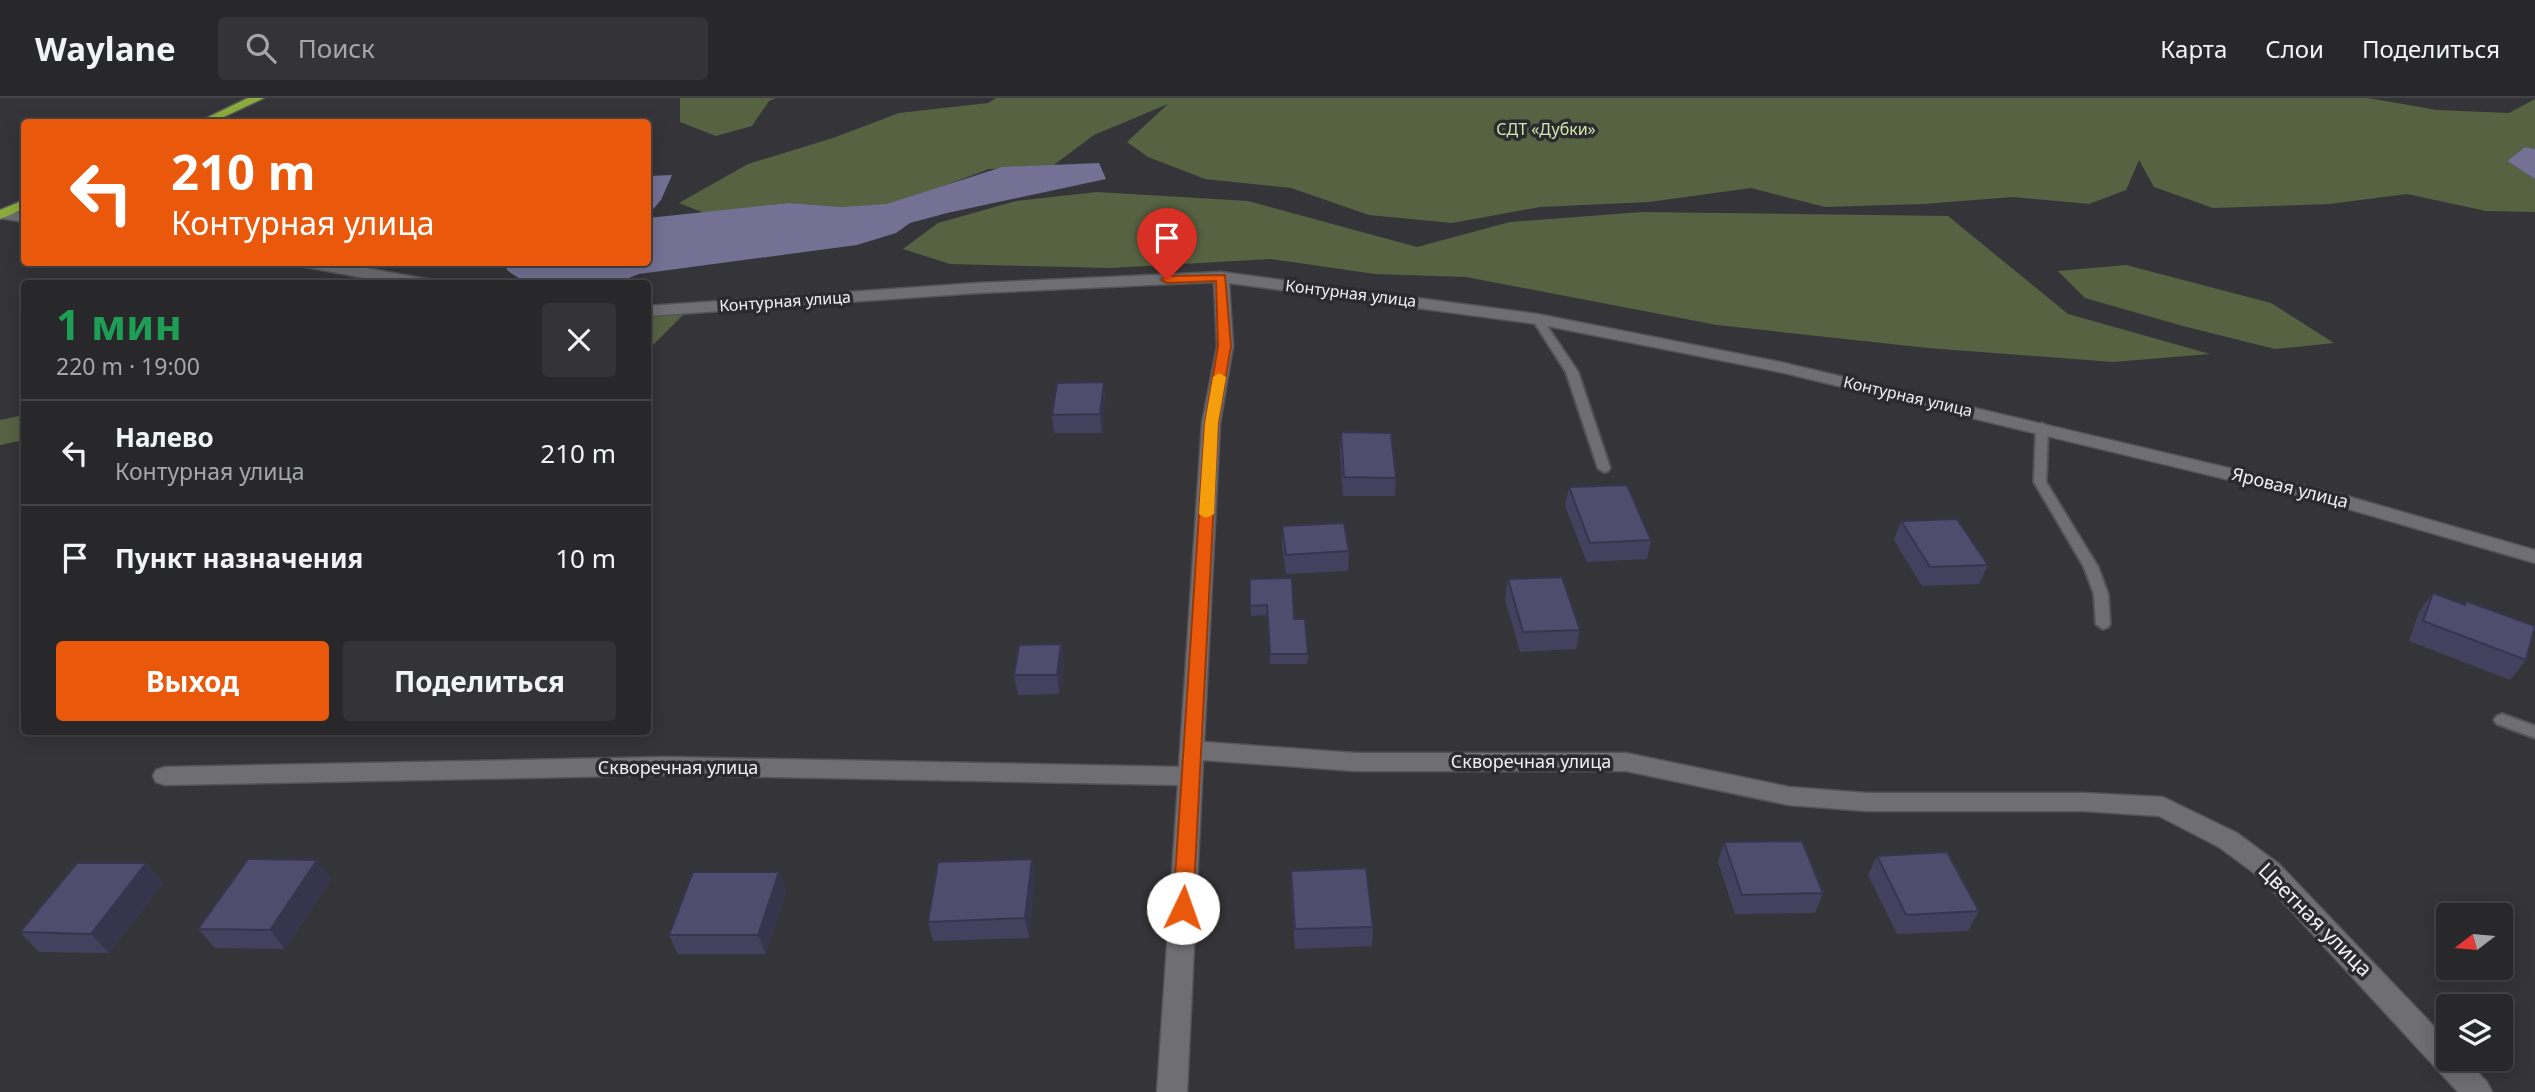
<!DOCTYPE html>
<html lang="ru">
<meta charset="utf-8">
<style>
:root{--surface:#28282b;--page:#343437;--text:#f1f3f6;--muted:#a5a6a9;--line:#444447;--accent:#ea580c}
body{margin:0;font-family:"Noto Sans",sans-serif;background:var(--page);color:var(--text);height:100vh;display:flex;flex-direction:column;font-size:26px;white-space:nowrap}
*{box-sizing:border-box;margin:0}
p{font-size:23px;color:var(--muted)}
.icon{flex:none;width:38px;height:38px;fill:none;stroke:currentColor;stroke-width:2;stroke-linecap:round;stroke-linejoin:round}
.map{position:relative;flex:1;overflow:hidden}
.sheet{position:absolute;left:21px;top:182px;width:630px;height:455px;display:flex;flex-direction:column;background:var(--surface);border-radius:7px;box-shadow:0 4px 18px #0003,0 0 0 2px var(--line)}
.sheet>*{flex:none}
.banner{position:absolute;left:21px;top:21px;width:630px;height:147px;border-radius:7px;box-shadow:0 4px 18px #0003,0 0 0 2px var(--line);background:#ea580c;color:#fff;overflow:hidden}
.needle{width:46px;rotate:254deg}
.tools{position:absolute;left:2436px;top:805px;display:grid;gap:14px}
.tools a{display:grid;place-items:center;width:77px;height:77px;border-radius:7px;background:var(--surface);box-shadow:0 4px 18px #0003,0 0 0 2px var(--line);font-size:35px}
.pin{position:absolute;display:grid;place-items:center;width:60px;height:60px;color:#fff;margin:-72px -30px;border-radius:50% 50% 50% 0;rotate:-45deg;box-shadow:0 0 7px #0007}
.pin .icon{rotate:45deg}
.me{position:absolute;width:77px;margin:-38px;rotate:3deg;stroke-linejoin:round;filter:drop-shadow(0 0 5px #0008)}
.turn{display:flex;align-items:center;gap:24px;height:147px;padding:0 35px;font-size:32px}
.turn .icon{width:91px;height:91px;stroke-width:2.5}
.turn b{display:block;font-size:49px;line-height:60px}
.round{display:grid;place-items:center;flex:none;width:74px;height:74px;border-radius:7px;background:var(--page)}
.head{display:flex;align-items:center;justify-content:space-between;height:119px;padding:0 35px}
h1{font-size:42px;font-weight:700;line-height:52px;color:#1e9e55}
.primary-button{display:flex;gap:14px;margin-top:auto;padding:14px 35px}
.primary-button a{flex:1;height:80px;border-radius:7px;background:var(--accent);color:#fff;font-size:28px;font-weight:700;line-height:80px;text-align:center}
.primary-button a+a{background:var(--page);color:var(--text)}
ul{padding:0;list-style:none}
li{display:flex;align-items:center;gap:21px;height:105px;padding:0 35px;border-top:2px solid var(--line)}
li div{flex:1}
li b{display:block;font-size:26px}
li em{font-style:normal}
header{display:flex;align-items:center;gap:42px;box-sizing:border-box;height:98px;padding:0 35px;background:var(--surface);border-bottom:2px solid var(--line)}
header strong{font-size:33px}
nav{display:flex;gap:38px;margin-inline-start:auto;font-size:24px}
.search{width:490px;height:63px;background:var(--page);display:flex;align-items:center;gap:18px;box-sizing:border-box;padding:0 24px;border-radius:7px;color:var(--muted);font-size:26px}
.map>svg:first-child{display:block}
.green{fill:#576243}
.water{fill:#747195}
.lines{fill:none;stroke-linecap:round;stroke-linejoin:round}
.lane-casing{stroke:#545458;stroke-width:4}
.street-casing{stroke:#545458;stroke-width:3}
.highway-casing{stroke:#545458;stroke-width:3}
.lane{fill:#6e6e73;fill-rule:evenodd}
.street{fill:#6e6e73;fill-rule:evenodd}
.highway{fill:#8bac3c;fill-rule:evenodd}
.wall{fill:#44415f}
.shaded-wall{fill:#37354d}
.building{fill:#4f4c6e;stroke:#37354d;stroke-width:2}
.route{fill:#ea580c;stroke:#983908;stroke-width:2}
.slow{fill:#f59e0b}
.labels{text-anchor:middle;stroke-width:7;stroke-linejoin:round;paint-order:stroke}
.far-park-label{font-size:16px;fill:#d2e9ab;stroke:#2b2b2f}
.far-street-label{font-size:16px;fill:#f0f0f3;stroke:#2b2b2f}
.street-label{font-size:18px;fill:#f0f0f3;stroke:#2b2b2f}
.near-street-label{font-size:21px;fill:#f0f0f3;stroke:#2b2b2f}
</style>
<header>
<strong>Waylane</strong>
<div class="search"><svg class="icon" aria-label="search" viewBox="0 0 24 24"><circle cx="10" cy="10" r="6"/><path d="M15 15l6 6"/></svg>Поиск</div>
<nav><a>Карта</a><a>Слои</a><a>Поделиться</a></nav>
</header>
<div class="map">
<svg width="2535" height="994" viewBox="0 0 2535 994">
<rect width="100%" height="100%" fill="#353539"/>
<g class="green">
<polygon points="680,0 776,0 769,3 752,28 716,38 680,24"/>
<polygon points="996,0 2368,0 2437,12 2509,15 2535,1 2535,51 2525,49 2507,63 2535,81 2535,114 2486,113 2407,96 2329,106 2213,110 2154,89 2139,62 2126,92 2089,106 2013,99 1923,106 1825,109 1751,90 1649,104 1540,109 1452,125 1369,117 1291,90 1205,81 1148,59 1127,44 1168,6 1094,37 1051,69 989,71 879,112 789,105 707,116 679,105 748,66 833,40 899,15 988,5"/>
<polygon points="1097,94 1248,103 1417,149 1510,124 1642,114 1948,118 2068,216 2210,256 2113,264 1928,250 1717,227 1466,179 1375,176 1271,161 1110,170 950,166 903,151 938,125 1016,103"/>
<polygon points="2126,167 2271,205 2334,245 2275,251 2183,228 2085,200 2058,173"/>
<polygon points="686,214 648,252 648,215"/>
<polygon points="24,317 24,342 0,347 0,322"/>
</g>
<g class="water">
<polygon points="2525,49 2535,51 2535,81 2507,63"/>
<polygon points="1099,65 1106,81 947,115 910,125 896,135 857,147 639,176 616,185 526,185 508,173 503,165 648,164 648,120 789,105 842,109 887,106 1002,69"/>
<polygon points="672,77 661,102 648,117 648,78"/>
</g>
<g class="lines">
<g class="lane-casing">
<g id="lane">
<polygon points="1537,218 1541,219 1578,274 1610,370 1608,373 1604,374 1598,370 1566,274 1532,221"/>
<polygon points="2042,325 2048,329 2046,384 2098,469 2108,496 2110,526 2108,529 2103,531 2096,526 2094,496 2084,469 2034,384 2036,329"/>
<polygon points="2502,616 2535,628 2535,640 2497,626 2494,622 2497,618"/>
</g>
</g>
<g class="street-casing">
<g id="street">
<polygon points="0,112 24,116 24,124 0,120"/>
<polygon points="298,164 333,164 426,181 433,186 398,186 305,169"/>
<polygon points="1221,174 1537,216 1780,264 2343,397 2535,452 2535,465 2338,408 1780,274 1537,226 1229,185 1233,248 1220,325 1204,644 1355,655 1626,655 1789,689 1866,695 2083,695 2163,699 2237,735 2279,766 2448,943 2448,961 2465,961 2487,984 2492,994 2458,994 2261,780 2219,749 2159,718 2083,713 1866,713 1789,707 1626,673 1355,673 1203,662 1187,994 1157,994 1178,687 668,677 165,687 156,684 153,678 156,672 165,669 668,659 1179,669 1202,325 1217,248 1214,184 978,195 648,218 648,208 978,185"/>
</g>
</g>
<g class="highway-casing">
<g id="highway">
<polygon points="248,0 264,0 213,24 198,24"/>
<polygon points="24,102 24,111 0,121 0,112"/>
</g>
</g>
<use href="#lane" class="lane"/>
<use href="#street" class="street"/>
<use href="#highway" class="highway"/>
</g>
<g class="wall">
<polygon points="1104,284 1105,303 1102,335 1054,335 1052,317"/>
<polygon points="1341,334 1396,380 1395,398 1343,398 1340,353"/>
<polygon points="1569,389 1651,442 1647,461 1587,464 1565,408"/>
<polygon points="1901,423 1988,467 1979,486 1922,488 1894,442"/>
<polygon points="1282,428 1349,453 1348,473 1286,476 1282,447"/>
<polygon points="1250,481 1294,521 1308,556 1307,566 1270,566 1267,517 1251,518"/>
<polygon points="1508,481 1580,532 1576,551 1520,554 1505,501"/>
<polygon points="2433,495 2464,506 2466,503 2526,562 2510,582 2409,543 2419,514"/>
<polygon points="1061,546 1064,565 1059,596 1018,597 1014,577"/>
<polygon points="1724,744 1823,795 1815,815 1735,816 1718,764"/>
<polygon points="1877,758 1979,813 1968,833 1897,836 1868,777"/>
<polygon points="1291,773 1373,829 1372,848 1295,851 1291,793"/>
<polygon points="779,774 786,793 766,856 678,856 669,837"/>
<polygon points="1035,780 1029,840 933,843 928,824"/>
<polygon points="331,781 285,851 215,850 198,831"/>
<polygon points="163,785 109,855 39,854 20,834"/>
</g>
<g class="shaded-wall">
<polygon points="1104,284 1105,303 1102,335 1100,316"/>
<polygon points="1061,546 1064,565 1059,596 1057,577"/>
<polygon points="1032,761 1035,780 1029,840 1025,820"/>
<polygon points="317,762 331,781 285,851 270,832"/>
<polygon points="146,765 163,785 109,855 91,836"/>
<polygon points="779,774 786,793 766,856 758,837"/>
</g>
<g class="building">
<polygon points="1104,284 1100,316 1052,317 1057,285"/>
<polygon points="1341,334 1391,335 1396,380 1344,379"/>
<polygon points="1627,387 1651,442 1590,445 1569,389"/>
<polygon points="1957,421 1988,467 1930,469 1901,423"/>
<polygon points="1344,425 1349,453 1286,457 1282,428"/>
<polygon points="1562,479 1580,532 1523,534 1508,481"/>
<polygon points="1292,480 1294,521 1305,521 1308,556 1270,556 1267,507 1250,508 1250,481"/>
<polygon points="2433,495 2465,507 2466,503 2535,528 2526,562 2423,523"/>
<polygon points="1061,546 1057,577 1014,577 1019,547"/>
<polygon points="1802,743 1823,795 1742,797 1724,744"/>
<polygon points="1947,754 1979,813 1906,817 1877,758"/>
<polygon points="248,761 317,762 270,832 198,831"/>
<polygon points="1032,761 1025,820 928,824 938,764"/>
<polygon points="77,765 146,765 91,836 20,834"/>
<polygon points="1366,770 1373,829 1295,831 1291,773"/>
<polygon points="693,774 779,774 758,837 669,837"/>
</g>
<polygon class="route" points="1225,177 1231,248 1218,325 1193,810 1190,816 1176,816 1173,810 1205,325 1218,248 1216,183 1167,185 1161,182 1167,178"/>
<polygon class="slow" points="1219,275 1226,279 1218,325 1214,416 1206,420 1199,416 1205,325 1213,279"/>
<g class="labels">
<g class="far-park-label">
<text x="1546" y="37">СДТ «Дубки»</text>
</g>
<g class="far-street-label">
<text transform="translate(1351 195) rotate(7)" y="6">Контурная улица</text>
<text transform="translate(785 203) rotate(-4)" y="6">Контурная улица</text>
<text transform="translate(1908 298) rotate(13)" y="6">Контурная улица</text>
</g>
<g class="street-label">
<text transform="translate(2290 390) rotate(14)" y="6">Яровая улица</text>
<text x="1531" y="670">Скворечная улица</text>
<text x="678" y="676">Скворечная улица</text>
</g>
<g class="near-street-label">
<text transform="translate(2315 822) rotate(45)" y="7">Цветная улица</text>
</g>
</g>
</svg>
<div class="tools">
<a><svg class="needle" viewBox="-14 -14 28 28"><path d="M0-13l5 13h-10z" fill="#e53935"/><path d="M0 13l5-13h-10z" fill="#a5a6a9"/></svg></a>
<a><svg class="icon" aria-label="layers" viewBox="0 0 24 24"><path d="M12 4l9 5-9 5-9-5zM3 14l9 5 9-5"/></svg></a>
</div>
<div class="pin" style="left:1167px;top:182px;background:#d93025"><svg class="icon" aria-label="arrive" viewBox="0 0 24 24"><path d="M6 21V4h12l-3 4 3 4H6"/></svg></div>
<svg class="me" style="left:1183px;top:810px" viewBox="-20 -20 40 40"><circle r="19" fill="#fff"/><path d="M0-13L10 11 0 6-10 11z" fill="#ea580c"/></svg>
<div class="banner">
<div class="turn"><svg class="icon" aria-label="left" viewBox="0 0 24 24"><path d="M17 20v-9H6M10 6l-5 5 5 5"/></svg><div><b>210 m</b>Контурная улица</div></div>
</div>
<section class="sheet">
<div class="head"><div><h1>1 мин</h1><p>220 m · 19:00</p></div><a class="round"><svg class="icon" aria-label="close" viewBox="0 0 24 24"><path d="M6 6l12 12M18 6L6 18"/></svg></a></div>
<ul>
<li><svg class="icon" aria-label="left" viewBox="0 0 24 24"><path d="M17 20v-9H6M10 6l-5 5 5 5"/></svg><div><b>Налево</b><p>Контурная улица</p></div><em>210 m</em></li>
<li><svg class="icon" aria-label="arrive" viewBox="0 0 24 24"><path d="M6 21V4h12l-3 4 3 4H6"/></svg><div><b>Пункт назначения</b></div><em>10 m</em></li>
</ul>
<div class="primary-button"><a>Выход</a><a>Поделиться</a></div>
</section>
</div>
